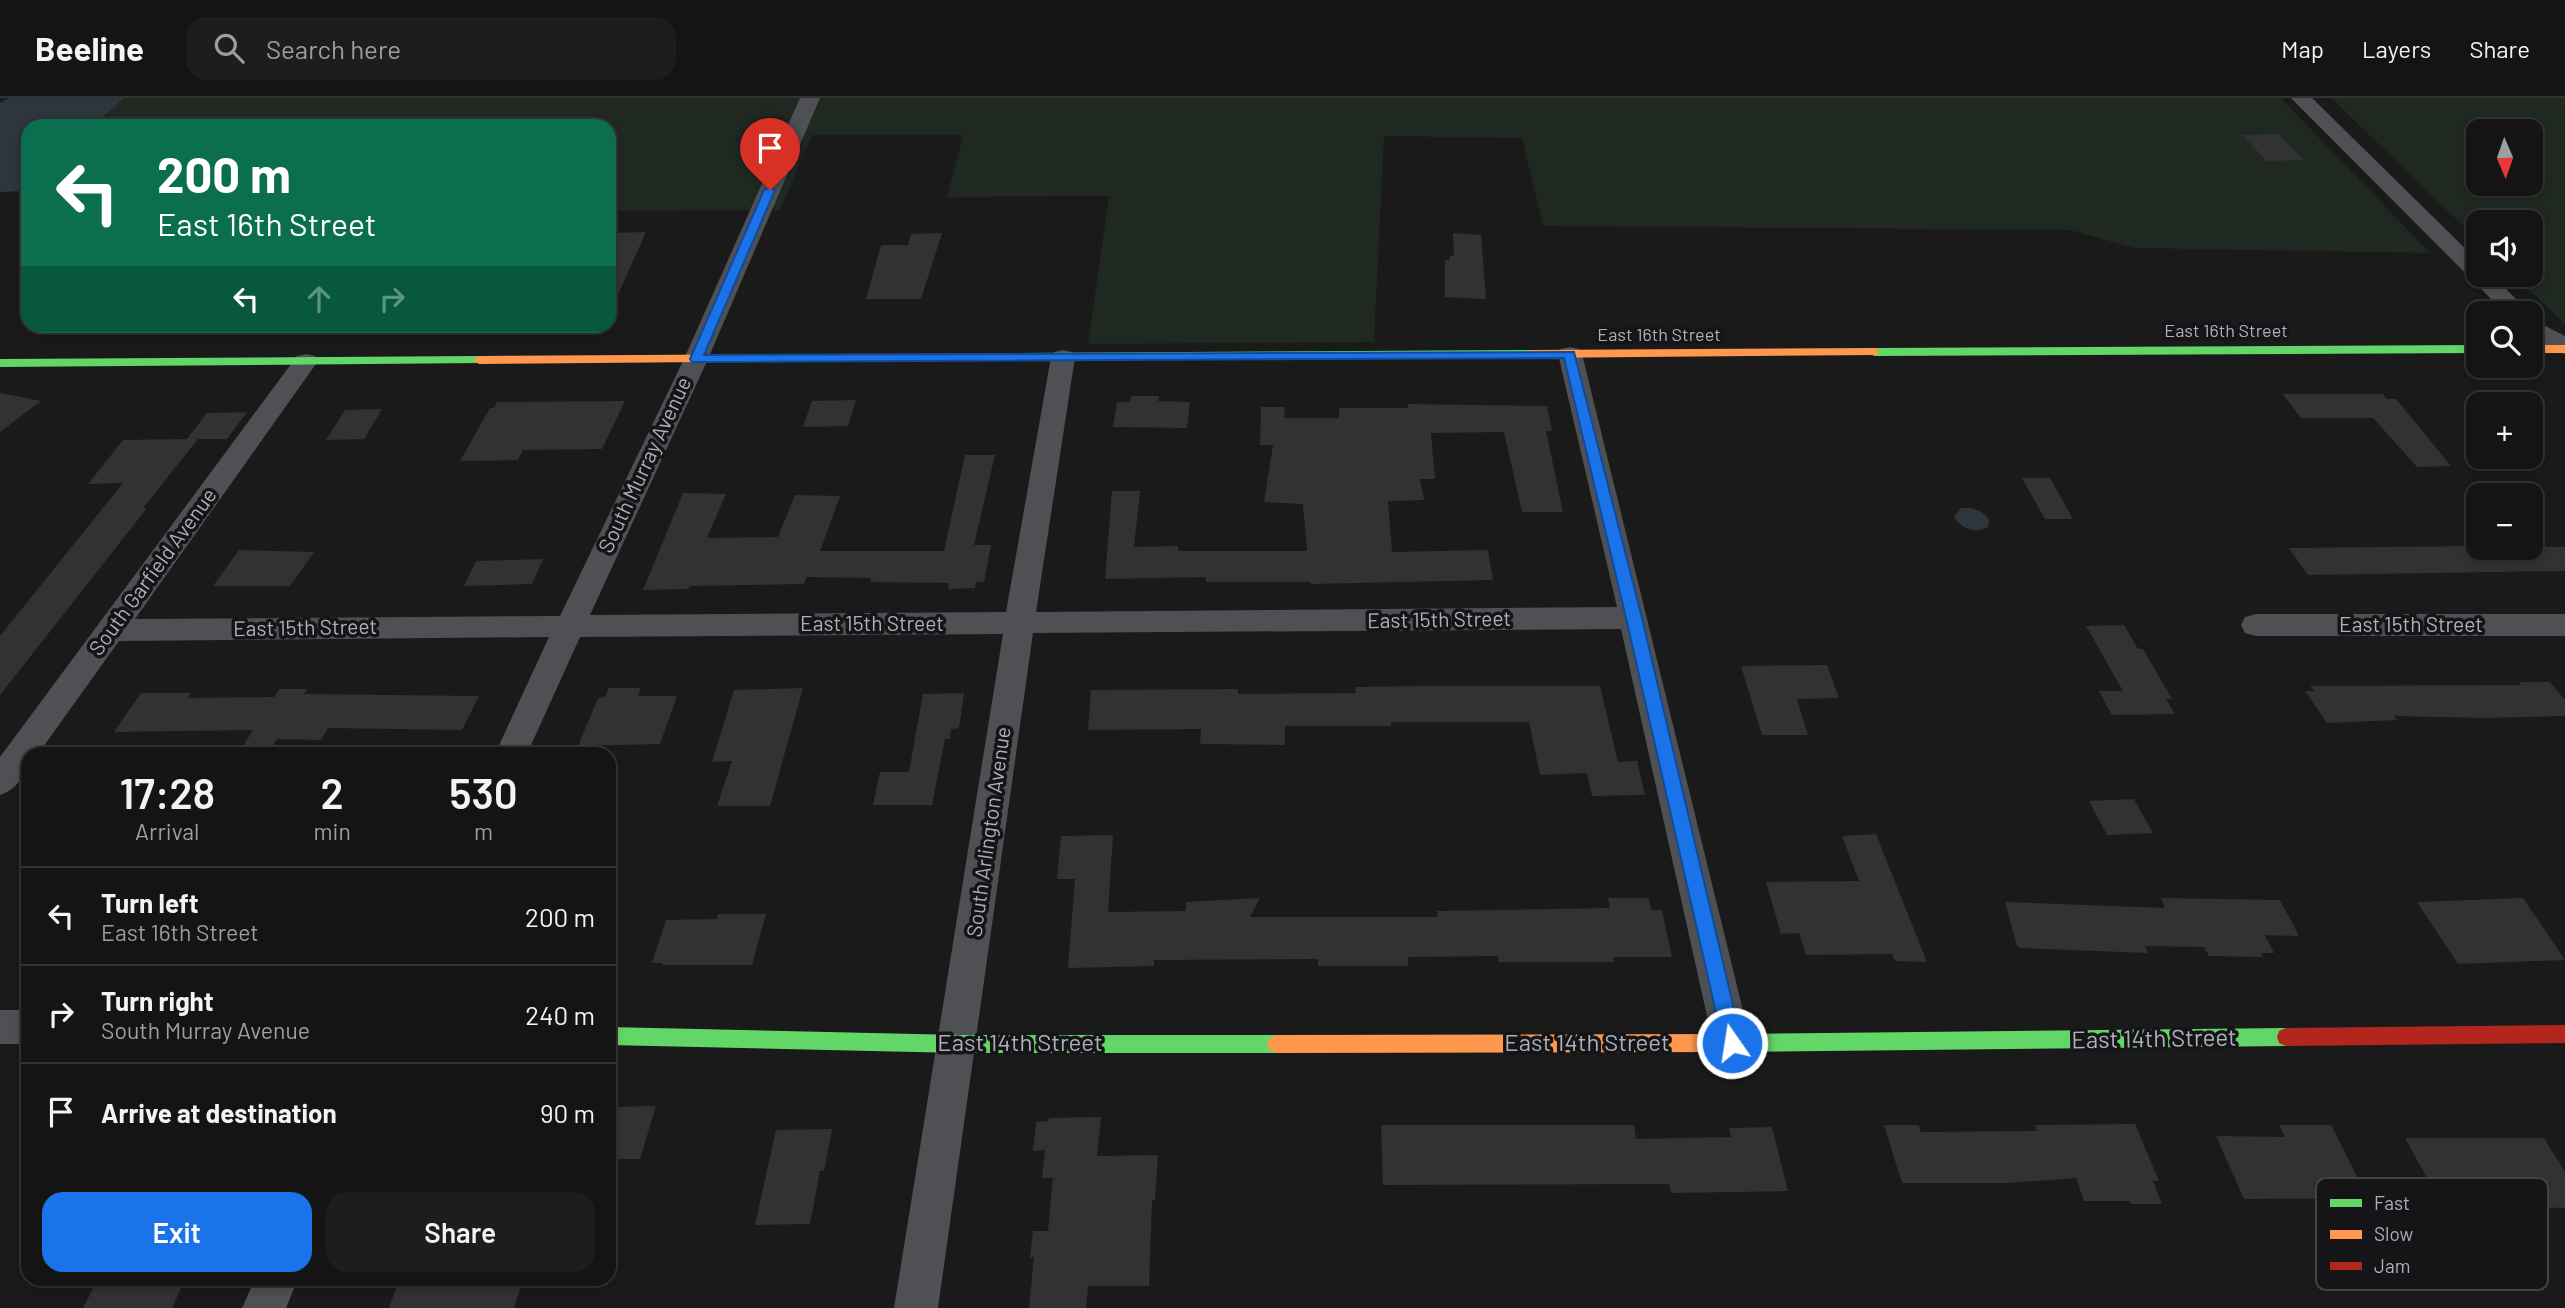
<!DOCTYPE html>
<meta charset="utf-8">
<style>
:root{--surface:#141414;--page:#1d1d1d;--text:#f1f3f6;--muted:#9d9ea0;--line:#333334;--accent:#1a73e8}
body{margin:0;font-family:Barlow,sans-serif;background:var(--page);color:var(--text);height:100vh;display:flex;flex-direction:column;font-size:26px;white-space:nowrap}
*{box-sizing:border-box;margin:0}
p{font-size:23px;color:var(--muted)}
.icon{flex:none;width:38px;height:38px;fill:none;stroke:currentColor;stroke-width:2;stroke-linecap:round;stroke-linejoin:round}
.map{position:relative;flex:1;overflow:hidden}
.sheet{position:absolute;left:21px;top:649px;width:595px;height:539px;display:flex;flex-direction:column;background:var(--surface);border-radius:21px;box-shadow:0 4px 10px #0003,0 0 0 2px var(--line)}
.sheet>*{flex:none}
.guide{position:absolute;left:21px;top:21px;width:595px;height:214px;border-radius:21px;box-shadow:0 4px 10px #0003,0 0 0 2px var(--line);background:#0b6e4f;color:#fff;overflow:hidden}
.needle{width:46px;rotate:178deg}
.tools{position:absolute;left:2466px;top:21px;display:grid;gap:14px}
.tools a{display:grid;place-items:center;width:77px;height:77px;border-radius:14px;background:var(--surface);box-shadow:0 4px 10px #0003,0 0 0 2px var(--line);font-size:35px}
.pin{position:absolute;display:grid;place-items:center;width:60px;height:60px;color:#fff;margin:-72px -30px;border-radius:50% 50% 50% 0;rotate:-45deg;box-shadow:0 0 7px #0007}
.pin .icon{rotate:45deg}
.me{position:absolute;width:77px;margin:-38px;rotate:347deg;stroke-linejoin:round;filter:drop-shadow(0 0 5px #0008)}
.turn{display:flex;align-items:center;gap:24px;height:147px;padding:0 21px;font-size:32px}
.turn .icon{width:91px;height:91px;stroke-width:2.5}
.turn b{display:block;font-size:49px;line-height:60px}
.lanes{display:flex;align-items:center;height:66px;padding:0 21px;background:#0003;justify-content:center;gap:35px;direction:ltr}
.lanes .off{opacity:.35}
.eta{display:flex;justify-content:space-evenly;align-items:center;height:119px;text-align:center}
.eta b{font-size:42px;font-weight:600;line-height:49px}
.button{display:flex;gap:14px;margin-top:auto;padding:14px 21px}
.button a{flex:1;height:80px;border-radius:21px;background:var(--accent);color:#fff;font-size:28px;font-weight:600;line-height:80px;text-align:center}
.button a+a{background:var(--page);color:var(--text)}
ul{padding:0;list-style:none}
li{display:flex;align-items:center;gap:21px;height:98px;padding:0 21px;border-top:2px solid var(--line)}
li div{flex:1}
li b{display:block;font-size:26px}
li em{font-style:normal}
header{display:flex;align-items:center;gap:42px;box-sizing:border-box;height:98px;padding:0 35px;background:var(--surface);border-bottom:2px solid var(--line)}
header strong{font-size:33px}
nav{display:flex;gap:38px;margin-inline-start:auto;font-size:24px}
.search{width:490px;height:63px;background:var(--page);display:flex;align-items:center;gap:18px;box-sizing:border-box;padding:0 24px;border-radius:21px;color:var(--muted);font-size:26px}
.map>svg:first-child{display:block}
.built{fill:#242427}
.green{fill:#202822;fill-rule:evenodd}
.water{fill:#2d353d}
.building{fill:#323233}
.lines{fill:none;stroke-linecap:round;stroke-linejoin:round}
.street{fill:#4f5054;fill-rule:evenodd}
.fast{fill:#63d668;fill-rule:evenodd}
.slow{fill:#ff974d;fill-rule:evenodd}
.jam{fill:#b3261e;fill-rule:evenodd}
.route{fill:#1a73e8;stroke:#114b97;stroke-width:2}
.labels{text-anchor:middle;stroke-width:7;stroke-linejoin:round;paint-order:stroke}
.far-street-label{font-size:18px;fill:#acb0bb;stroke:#151417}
.street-label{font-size:21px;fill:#acb0bb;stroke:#151417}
.near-street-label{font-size:24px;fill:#acb0bb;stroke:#151417}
.key{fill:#151417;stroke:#424348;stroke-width:2}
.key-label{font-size:19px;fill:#acb0bb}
</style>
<header>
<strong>Beeline</strong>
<div class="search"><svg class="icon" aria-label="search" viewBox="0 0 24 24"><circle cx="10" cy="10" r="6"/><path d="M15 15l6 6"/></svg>Search here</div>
<nav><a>Map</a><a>Layers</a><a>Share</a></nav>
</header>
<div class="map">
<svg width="2565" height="1210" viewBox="0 0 2565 1210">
<rect width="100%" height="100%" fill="#1a1a1b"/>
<polygon class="built" points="138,22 238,22 232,28 132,28"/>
<g class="green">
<polygon points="124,0 2281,0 2430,155 2134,150 2070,132 1543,128 1522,40 1384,38 1374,244 1088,246 1109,98 947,99 963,37 812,37 780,112 609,113 609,28 232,28 237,22 138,22 132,28 93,28"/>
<path d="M2331,0H2565V226L2514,177H2530V124H2478V142ZM2478,33H2530V86H2478Z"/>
</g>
<g class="water">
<polygon points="9,0 124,0 93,28 28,28 28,93 0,94 0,5"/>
<path d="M1961,410C1972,409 1983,412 1989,422L1988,429C1976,436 1961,431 1954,419Z"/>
</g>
<g class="building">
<polygon points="2278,36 2304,62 2267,63 2242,37"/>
<polygon points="646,134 609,217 609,135"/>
<polygon points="942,135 921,201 866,201 881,147 908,147 911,136"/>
<polygon points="1453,135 1481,137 1486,201 1445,199 1445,162 1450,162 1450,158 1454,158"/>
<polygon points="0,295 41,303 0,334"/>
<polygon points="2283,296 2383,296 2387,301 2396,301 2451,368 2417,369 2373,320 2301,320"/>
<polygon points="1131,298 1159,298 1158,303 1190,304 1187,330 1113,329 1117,304 1130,304"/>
<polygon points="856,302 848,328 803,329 812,303"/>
<polygon points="625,303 602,351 523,352 518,362 460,363 490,310 494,310 497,304"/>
<polygon points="1408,306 1547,308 1552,333 1546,333 1563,414 1522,414 1504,334 1431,335 1435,381 1420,381 1424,402 1388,403 1392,454 1488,452 1493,482 1311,486 1311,484 1206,484 1206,479 1105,481 1112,393 1140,393 1134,449 1178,448 1178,453 1307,453 1303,406 1264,404 1273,347 1260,347 1261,309 1285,309 1284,320 1339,320 1339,310 1408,310"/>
<polygon points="382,311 364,341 326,342 345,312"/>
<polygon points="247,314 227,341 198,341 143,410 147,410 0,597 0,538 123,385 88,386 123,342 187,341 207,315"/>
<polygon points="965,357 995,357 974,447 991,447 984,484 976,484 975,490 948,491 949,485 870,484 871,480 806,479 804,486 690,488 688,491 643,492 683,395 726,396 707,440 778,439 795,397 840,398 820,453 944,453"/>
<polygon points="2022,380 2050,380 2073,421 2045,421"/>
<polygon points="2478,448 2565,449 2565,473 2308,477 2289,450"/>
<polygon points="239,452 314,454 290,488 213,488"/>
<polygon points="543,461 532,486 464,488 476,463"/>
<polygon points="2124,527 2138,551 2143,551 2172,601 2166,601 2175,616 2112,617 2099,593 2123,593 2086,528"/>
<polygon points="1827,567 1839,600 1797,601 1808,637 1762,637 1741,568"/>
<polygon points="2519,584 2550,584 2565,602 2565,618 2484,620 2394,618 2397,622 2327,625 2305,593 2315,593 2310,588 2521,587"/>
<polygon points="1419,588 1600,588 1618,664 1637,663 1645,697 1592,698 1587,675 1540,677 1529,624 1391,624 1391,628 1285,628 1285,647 1200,646 1201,631 1088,632 1091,592 1238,591 1238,596 1356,595 1355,589"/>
<polygon points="609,590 641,590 638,598 677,598 660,646 578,648 598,600 605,599"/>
<polygon points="803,590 770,708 717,708 732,663 712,664 734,592"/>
<polygon points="279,591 307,591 304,596 479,598 462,632 328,630 321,642 277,641 270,653 240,653 253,632 114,634 141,595 191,595 188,600 274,599"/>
<polygon points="964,595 959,630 951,631 950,641 945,641 932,707 873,707 880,674 909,674 923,596"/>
<polygon points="2134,701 2153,735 2107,737 2089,703"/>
<polygon points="1876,736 1927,864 1895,863 1892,856 1806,857 1799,835 1781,836 1766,784 1859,783 1842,738"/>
<polygon points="1113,737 1108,814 1186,813 1186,804 1260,800 1250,819 1438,819 1437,813 1610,810 1608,800 1649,800 1651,812 1662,812 1672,859 1613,859 1614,864 1499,864 1498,858 1408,859 1408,868 1318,868 1318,861 1154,862 1154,868 1068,870 1075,781 1057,781 1061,738"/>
<polygon points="2161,800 2280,802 2299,838 2265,837 2274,855 2261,855 2263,859 2209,858 2204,849 2145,848 2148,855 2020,850 2017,848 2005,804 2165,810"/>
<polygon points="2523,800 2565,862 2458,866 2417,804"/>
<polygon points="718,816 766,816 752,867 662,867 663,865 652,865 666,822 717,821"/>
<polygon points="656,1008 640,1061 609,1061 609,1009"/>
<polygon points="1101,1019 1097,1058 1158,1057 1155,1102 1152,1102 1149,1188 1088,1188 1086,1210 1029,1210 1034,1159 1030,1160 1033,1133 1048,1133 1053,1080 1042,1080 1045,1052 1033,1053 1036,1024 1048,1023 1049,1020"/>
<polygon points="2135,1026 2159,1083 2153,1083 2162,1106 2131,1106 2130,1103 2084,1103 2076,1080 2008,1085 1902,1085 1884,1027 1919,1027 1921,1034 2037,1033 2035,1027"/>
<polygon points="1381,1027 1634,1027 1636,1041 1731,1039 1729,1030 1772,1029 1788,1093 1671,1095 1669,1086 1383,1087"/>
<polygon points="2279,1027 2331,1027 2368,1100 2244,1101 2216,1038 2285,1039"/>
<polygon points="832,1031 824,1073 820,1073 810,1126 755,1127 776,1032"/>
<polygon points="2405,1040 2544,1040 2565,1074 2565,1110 2442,1107"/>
<polygon points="98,1181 185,1181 172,1210 83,1210"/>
<polygon points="399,1181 523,1181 514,1210 389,1210"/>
</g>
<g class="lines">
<g class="street">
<path d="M800,0H820L708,261L590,517L1006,514L1051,259L1054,254L1063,252L1072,254L1075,259L1036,514L1617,509L1558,256L1561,251L1570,249L1579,251L1582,256L1751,945L1745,957L1732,962L1719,957L1713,945L1621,531L1033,535L938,1210H894L1003,536L580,539L527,656H495L549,539L119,543L38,656H28C28,675 18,691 0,697V659L297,258L306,256L315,258L318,263L135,521L560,518L684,261Z"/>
<polygon points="2291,0 2312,0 2478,163 2478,177 2492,177 2530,215 2505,215"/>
<polygon points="2530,220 2565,238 2565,256 2556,254 2530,238"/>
<polygon points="2256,516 2565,516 2565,538 2256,538 2245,535 2241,527 2245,519"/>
<rect x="0" y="912" width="28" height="34"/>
<polygon points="255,1181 298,1181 286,1210 242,1210"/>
</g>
<g class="fast">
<polygon points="2478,247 2478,255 1874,258 1868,254 1874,250"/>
<polygon points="1530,252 1536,256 1534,259 1017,263 1011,259 1017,255"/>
<polygon points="479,258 483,259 483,265 0,269 0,261"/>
<polygon points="609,929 959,937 1277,937 1284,940 1287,946 1284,952 1277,955 959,955 609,947"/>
<polygon points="2286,930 2293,933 2295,939 2293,945 2286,948 1726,954 1719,951 1716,945 1719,939 1726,936"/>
</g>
<g class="slow">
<rect x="2530" y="247" width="35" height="8"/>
<polygon points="1874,250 1878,251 1878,257 1530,260 1524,256 1530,252"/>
<polygon points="811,256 817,260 815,263 479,266 473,262 479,258"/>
<polygon points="1726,936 1733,939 1736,945 1733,951 1726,954 1277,955 1270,952 1267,946 1270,940 1277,937"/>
</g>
<g class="jam">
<polygon points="1017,255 1023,259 1021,262 811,264 805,260 811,256"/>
<polygon points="2565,927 2565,945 2286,948 2279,945 2277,939 2279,933 2286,930"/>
</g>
</g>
<polygon class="route" points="770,89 775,92 704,257 1574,254 1642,520 1742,945 1739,951 1732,954 1725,951 1723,945 1626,520 1564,260 692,264 690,261 764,92"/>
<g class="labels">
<g class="far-street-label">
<text x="2226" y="239">East 16th Street</text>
<text x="1659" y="243">East 16th Street</text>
</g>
<g class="street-label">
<text transform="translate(645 367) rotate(-65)" y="7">South Murray Avenue</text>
<text transform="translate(153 474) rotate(-54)" y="7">South Garfield Avenue</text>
<text transform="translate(1439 522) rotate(-1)" y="7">East 15th Street</text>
<text x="872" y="533">East 15th Street</text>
<text x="2411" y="534">East 15th Street</text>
<text transform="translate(305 530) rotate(-1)" y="7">East 15th Street</text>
<text transform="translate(989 734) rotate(-82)" y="7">South Arlington Avenue</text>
</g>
<g class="near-street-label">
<text transform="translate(2154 941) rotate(-1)" y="8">East 14th Street</text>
<text x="1020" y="953">East 14th Street</text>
<text x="1587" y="953">East 14th Street</text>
</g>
</g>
<rect x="2316" y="1080" width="232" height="112" rx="10" class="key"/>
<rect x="2330" y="1101" width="32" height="8" fill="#63d668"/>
<rect x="2330" y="1132" width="32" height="9" fill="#ff974d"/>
<rect x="2330" y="1164" width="32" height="8" fill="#b3261e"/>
<g class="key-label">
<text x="2374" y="1112">Fast</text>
<text x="2374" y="1143">Slow</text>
<text x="2374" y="1175">Jam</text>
</g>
</svg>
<div class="tools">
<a><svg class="needle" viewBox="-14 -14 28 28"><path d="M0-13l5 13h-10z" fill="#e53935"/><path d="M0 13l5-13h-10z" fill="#9d9ea0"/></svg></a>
<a><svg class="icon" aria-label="sound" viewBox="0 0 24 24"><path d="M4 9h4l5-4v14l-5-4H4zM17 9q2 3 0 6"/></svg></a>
<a><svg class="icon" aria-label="search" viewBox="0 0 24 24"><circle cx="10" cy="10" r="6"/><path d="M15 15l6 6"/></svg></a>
<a>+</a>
<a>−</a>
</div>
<div class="pin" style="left:770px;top:92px;background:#d93025"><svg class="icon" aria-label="arrive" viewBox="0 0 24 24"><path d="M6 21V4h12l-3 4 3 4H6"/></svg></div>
<svg class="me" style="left:1732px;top:945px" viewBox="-20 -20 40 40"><circle r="17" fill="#1a73e8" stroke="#fff" stroke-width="3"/><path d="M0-11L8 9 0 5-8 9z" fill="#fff"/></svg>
<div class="guide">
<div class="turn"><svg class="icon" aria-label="left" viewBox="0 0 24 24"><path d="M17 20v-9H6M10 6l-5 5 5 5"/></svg><div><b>200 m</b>East 16th Street</div></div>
<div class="lanes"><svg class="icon" aria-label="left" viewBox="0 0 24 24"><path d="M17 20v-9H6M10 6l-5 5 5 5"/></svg><svg class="icon off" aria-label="ahead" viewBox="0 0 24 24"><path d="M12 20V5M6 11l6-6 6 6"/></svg><svg class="icon off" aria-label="right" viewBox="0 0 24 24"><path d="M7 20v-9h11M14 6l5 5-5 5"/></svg></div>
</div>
<section class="sheet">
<div class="eta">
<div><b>17:28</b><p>Arrival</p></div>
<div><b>2</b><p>min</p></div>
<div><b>530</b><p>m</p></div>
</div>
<ul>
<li><svg class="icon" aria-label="left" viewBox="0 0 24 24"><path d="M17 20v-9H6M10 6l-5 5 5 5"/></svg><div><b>Turn left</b><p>East 16th Street</p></div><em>200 m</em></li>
<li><svg class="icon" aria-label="right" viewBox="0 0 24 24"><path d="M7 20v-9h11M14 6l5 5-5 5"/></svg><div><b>Turn right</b><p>South Murray Avenue</p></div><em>240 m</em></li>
<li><svg class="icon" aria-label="arrive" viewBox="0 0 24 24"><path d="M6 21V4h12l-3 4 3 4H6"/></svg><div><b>Arrive at destination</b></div><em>90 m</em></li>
</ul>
<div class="button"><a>Exit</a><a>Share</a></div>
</section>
</div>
